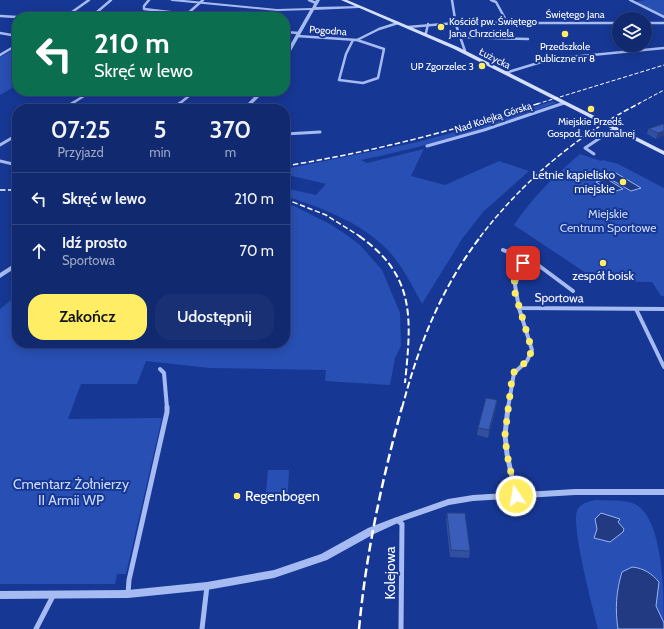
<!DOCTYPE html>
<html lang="pl">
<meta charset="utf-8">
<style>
:root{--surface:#10296f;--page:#193174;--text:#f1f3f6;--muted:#9ca6c3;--line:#304582;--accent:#ffed66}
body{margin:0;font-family:Cabin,sans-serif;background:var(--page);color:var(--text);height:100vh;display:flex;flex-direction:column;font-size:15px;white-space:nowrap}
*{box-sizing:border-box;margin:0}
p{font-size:13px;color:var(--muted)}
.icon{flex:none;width:22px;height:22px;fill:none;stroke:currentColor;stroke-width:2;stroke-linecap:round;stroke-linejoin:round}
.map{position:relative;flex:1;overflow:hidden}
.drawer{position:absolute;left:12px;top:104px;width:278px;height:244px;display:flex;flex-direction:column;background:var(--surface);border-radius:16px;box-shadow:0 2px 10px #0003,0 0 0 1px var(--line)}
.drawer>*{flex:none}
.hud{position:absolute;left:12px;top:12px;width:278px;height:84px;border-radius:16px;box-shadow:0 2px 10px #0003,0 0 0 1px var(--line);background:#0b6e4f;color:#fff;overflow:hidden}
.tools{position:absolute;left:612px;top:12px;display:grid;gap:8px}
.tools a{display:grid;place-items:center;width:40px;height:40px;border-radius:50%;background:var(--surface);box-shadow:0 2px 10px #0003,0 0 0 1px var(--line);font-size:20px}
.pin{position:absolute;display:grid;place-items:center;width:34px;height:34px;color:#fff;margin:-17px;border-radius:8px;box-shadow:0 2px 6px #0006}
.me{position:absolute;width:44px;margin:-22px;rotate:348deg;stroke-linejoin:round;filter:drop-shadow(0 0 3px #0008)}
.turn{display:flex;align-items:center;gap:14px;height:84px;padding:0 16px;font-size:18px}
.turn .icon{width:52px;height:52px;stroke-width:2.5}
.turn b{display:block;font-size:28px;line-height:34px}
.eta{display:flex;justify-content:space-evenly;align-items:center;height:68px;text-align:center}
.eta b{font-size:24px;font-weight:600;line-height:28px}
.action{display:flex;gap:8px;margin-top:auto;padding:8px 16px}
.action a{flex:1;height:46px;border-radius:16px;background:var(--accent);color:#111;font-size:16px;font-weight:600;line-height:46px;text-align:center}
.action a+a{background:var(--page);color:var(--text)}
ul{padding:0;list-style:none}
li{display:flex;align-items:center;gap:12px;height:52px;padding:0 16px;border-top:1px solid var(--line)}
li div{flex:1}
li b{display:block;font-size:15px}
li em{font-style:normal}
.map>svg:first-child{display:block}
.green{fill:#284fb3}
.water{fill:#223a81;stroke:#99b3f4}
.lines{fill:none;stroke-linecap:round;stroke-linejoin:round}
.minor-far3{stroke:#a6bbf1;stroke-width:2.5}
.minor-far2{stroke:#a6bbf1;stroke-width:3}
.minor-far1{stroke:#a6bbf1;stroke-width:4}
.minor{stroke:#a6bbf1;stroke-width:5}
.tertiary{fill:#a6bbf1;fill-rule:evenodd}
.secondary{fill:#d5dffc;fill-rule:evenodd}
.rail-far3{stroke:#fff;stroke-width:1;stroke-dasharray:4 2;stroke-linecap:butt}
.rail-far2{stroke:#fff;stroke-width:1.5;stroke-dasharray:5.5 2.5;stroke-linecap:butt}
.rail-far1{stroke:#fff;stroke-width:2;stroke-dasharray:7 3;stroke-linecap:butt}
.rail{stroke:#fff;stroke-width:2.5;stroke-dasharray:9 4;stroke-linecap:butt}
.wall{fill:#3350a0}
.shaded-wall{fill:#294182}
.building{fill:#3b5dba;stroke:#294182}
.route{stroke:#ffed66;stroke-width:7;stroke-dasharray:0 12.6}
.poi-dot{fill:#ffed66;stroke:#163794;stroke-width:1.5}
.labels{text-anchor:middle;stroke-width:4;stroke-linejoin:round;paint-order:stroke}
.far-street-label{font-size:10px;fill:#fff;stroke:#163794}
.far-poi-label{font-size:10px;fill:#fff;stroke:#163794}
.poi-label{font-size:12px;fill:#fff;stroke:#163794;text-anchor:end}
.park-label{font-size:12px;fill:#cddafc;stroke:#163794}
.street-label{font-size:12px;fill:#fff;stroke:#163794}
.near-park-label{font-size:14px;fill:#cddafc;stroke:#163794}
.near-poi-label{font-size:14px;fill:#fff;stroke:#163794;text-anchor:start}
.near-street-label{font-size:14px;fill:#fff;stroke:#163794}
</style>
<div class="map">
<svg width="664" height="629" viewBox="0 0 664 629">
<rect width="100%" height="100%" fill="#163794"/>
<g class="green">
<polygon points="645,0 664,0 664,16 634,2"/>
<polygon points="17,48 17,85 0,95 0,57"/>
<path d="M553,101L556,103C492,127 428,146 361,160L367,163L424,149L411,176L445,185L499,161L529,171L483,212L462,239L422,304C415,291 408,277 399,264C374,227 326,209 285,196V188L316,195L326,184L288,175L285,178V169L413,143L452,133Z"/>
<path d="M580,154L601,161L603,160L618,164L664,188V296H661L652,282L593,281L592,277L514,225C532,198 555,175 580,154Z"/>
<polygon points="285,204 294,206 328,223 344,233 360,245 382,270 400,313 401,346 395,358 390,385 325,381 326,370 209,368 146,361 137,384 81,384 68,419 162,418 126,574 117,574 115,584 0,584 0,309 17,295 17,343 285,343"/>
<polygon points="268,470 289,470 288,493 266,492"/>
<path d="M595,500C607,501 623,499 635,504C664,519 664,596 664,629H598C593,609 571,526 577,511C580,503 588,502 595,500Z"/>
</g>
<g class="water">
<polygon points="616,173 641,188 631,191 605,176"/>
<polygon points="607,179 623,189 612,192 596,182"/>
<polygon points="601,513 620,519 618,522 624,529 623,532 610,542 594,538 597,529 595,519"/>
<path d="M632,567C644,568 652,574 659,582L656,606L664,623V629H618C615,610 616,591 622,572Z"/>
</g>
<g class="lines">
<g class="minor-far3">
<polyline points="149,0 144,6 144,9 203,16"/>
<polyline points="309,0 316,3"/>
<polyline points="452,0 456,25 465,51 463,52"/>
<polyline points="491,0 496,2 507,22"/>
<polyline points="630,0 664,17"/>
<polyline points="97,12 111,0"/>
<polyline points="186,15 203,0"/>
<polyline points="0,16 17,17"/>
<polyline points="65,17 89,0"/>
<polyline points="645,23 664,23"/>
<polyline points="408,27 456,23 619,23"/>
<polyline points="285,32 299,33"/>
<polyline points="0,33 17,36"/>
<polyline points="424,34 426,33 428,24"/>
<polyline points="297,36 357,40 384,49 378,78 363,83 339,80 346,54 353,40"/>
<polyline points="462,37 528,39"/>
<polyline points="357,40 379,29 398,23"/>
<polyline points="0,55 17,45"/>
<polyline points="505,73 551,59 664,48"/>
<polyline points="89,94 121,91"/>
<polyline points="71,104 92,91"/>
<polyline points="179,104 195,91"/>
<polyline points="562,104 564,103"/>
</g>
<g class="minor-far2">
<polyline points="140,105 174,108"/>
<polyline points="62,109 73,103"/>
<polyline points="172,109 180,103"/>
<polyline points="237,109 240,106 247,109"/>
<polyline points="285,134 320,132"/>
<polyline points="0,145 17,135"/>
<polyline points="427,146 484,130 564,103"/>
<polyline points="594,154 585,148 615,128"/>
<polyline points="0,161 17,165"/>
</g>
<g class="minor-far1">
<polyline points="503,250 531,261"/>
<polyline points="573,291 534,262 523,263 515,285 519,308 664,309"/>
<polyline points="636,309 664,367"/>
<polyline points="160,369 164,373 167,408"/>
<polyline points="508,408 514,373 527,361 532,350 519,308"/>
</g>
<g class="minor">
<polyline points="508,407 505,435 507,454 516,496"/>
<polyline points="397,520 402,524 401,629"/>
<polyline points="128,594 129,580 167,412 167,407"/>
<polyline points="36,629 53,596"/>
<polyline points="202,629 207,586"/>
</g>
<g class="tertiary">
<polygon points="170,0 184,0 277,9 312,8 316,0 320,0 316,7 359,6 361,7 359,8 314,10 287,58 285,59 285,54 310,10 277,11 172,1"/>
<polygon points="260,91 265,91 247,109 242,109"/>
<polygon points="17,262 17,267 0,278 0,273"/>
<polygon points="575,489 664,489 664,495 575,495 473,501 449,505 400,522 374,534 327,560 274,578 207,590 128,598 0,599 0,591 128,590 207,582 274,570 321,554 368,528 394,518 448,499 473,495"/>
</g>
<polygon class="secondary" points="341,0 347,0 458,47 664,151 664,155 454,49"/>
<g class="rail-far3">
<polyline points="537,104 664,65"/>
<polyline points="638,104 664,90"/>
</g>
<g class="rail-far2">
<path d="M285,166C372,152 456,130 540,103"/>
<polyline points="0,190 17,190"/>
<polyline points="285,199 326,215 361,237"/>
<path d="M480,237C523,181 577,135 640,103"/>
</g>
<g class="rail-far1">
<path d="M359,236C417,276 411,321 405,383"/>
<path d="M402,408C419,344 441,288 481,236"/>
</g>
<path class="rail" d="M359,629C366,553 382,480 402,407"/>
</g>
<g class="wall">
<polygon points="663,124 656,139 647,134 648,129"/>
<polygon points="497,400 496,407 488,438 477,435 478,428"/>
<polygon points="447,513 470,551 469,558 450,557 446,520"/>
</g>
<g class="shaded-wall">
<polygon points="664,131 664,136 656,139 658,133"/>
<polygon points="497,400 496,407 488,438 489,430"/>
</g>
<g class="building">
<polygon points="663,124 664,125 664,131 658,133 648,129"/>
<polygon points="486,398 497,400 489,430 478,428"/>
<polygon points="447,513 465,513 470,551 451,550"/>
</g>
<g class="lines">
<polyline class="route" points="516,496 507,454 505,435 512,378 514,372 527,361 532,350 513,286 515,279 523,263"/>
</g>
<g class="poi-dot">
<circle cx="441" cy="27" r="4"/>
<circle cx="565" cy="34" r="4"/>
<circle cx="482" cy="66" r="4"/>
<circle cx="591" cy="109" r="4"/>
<circle cx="623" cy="182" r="4"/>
<circle cx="603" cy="263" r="4"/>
<circle cx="237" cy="496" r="4"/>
</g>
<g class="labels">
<g class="far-street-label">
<text x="575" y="18">Świętego Jana</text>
<text transform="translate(328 30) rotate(4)" y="4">Pogodna</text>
<text transform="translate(495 58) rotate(27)" y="4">Łużycka</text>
<text transform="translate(493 117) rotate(-18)" y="4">Nad Kolejką Górską</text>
</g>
<g class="far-poi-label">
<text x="449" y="25" text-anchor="start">Kościół pw. Świętego<tspan x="449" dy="12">Jana Chrzciciela</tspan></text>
<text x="565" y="50">Przedszkole<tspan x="565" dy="12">Publiczne nr 8</tspan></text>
<text x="474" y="70" text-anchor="end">UP Zgorzelec 3</text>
<text x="591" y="125">Miejskie Przedś.<tspan x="591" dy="12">Gospod. Komunalnej</tspan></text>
</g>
<g class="poi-label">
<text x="615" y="179">Letnie kąpielisko<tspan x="615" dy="14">miejskie</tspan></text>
<text x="603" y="280" text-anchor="middle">zespół boisk</text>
</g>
<g class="park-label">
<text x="608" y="218">Miejskie<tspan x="608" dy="14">Centrum Sportowe</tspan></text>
</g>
<g class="street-label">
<text transform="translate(559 298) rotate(1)" y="4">Sportowa</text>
</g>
<g class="near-park-label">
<text x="71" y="489">Cmentarz Żołnierzy<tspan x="71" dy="16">II Armii WP</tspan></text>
</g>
<g class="near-poi-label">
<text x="245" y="501">Regenbogen</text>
</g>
<g class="near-street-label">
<text transform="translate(390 573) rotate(-90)" y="5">Kolejowa</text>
</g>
</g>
</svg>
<div class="tools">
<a><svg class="icon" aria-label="layers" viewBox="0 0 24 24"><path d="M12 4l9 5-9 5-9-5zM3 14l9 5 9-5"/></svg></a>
</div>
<div class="pin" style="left:523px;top:263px;background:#d93025"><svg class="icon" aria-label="arrive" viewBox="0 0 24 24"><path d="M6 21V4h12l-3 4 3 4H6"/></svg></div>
<svg class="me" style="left:516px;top:496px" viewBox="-20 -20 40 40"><circle r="17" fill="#ffed66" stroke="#fff" stroke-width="3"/><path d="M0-11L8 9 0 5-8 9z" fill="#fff"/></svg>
<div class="hud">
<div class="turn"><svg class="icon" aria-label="left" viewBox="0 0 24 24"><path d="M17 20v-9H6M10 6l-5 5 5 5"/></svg><div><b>210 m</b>Skręć w lewo</div></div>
</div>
<section class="drawer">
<div class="eta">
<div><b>07:25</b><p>Przyjazd</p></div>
<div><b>5</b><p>min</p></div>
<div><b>370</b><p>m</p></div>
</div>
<ul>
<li><svg class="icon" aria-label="left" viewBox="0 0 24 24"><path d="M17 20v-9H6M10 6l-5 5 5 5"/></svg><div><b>Skręć w lewo</b></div><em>210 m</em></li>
<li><svg class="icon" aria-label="ahead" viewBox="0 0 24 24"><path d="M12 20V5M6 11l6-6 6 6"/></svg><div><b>Idź prosto</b><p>Sportowa</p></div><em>70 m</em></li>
</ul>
<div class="action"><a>Zakończ</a><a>Udostępnij</a></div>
</section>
</div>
